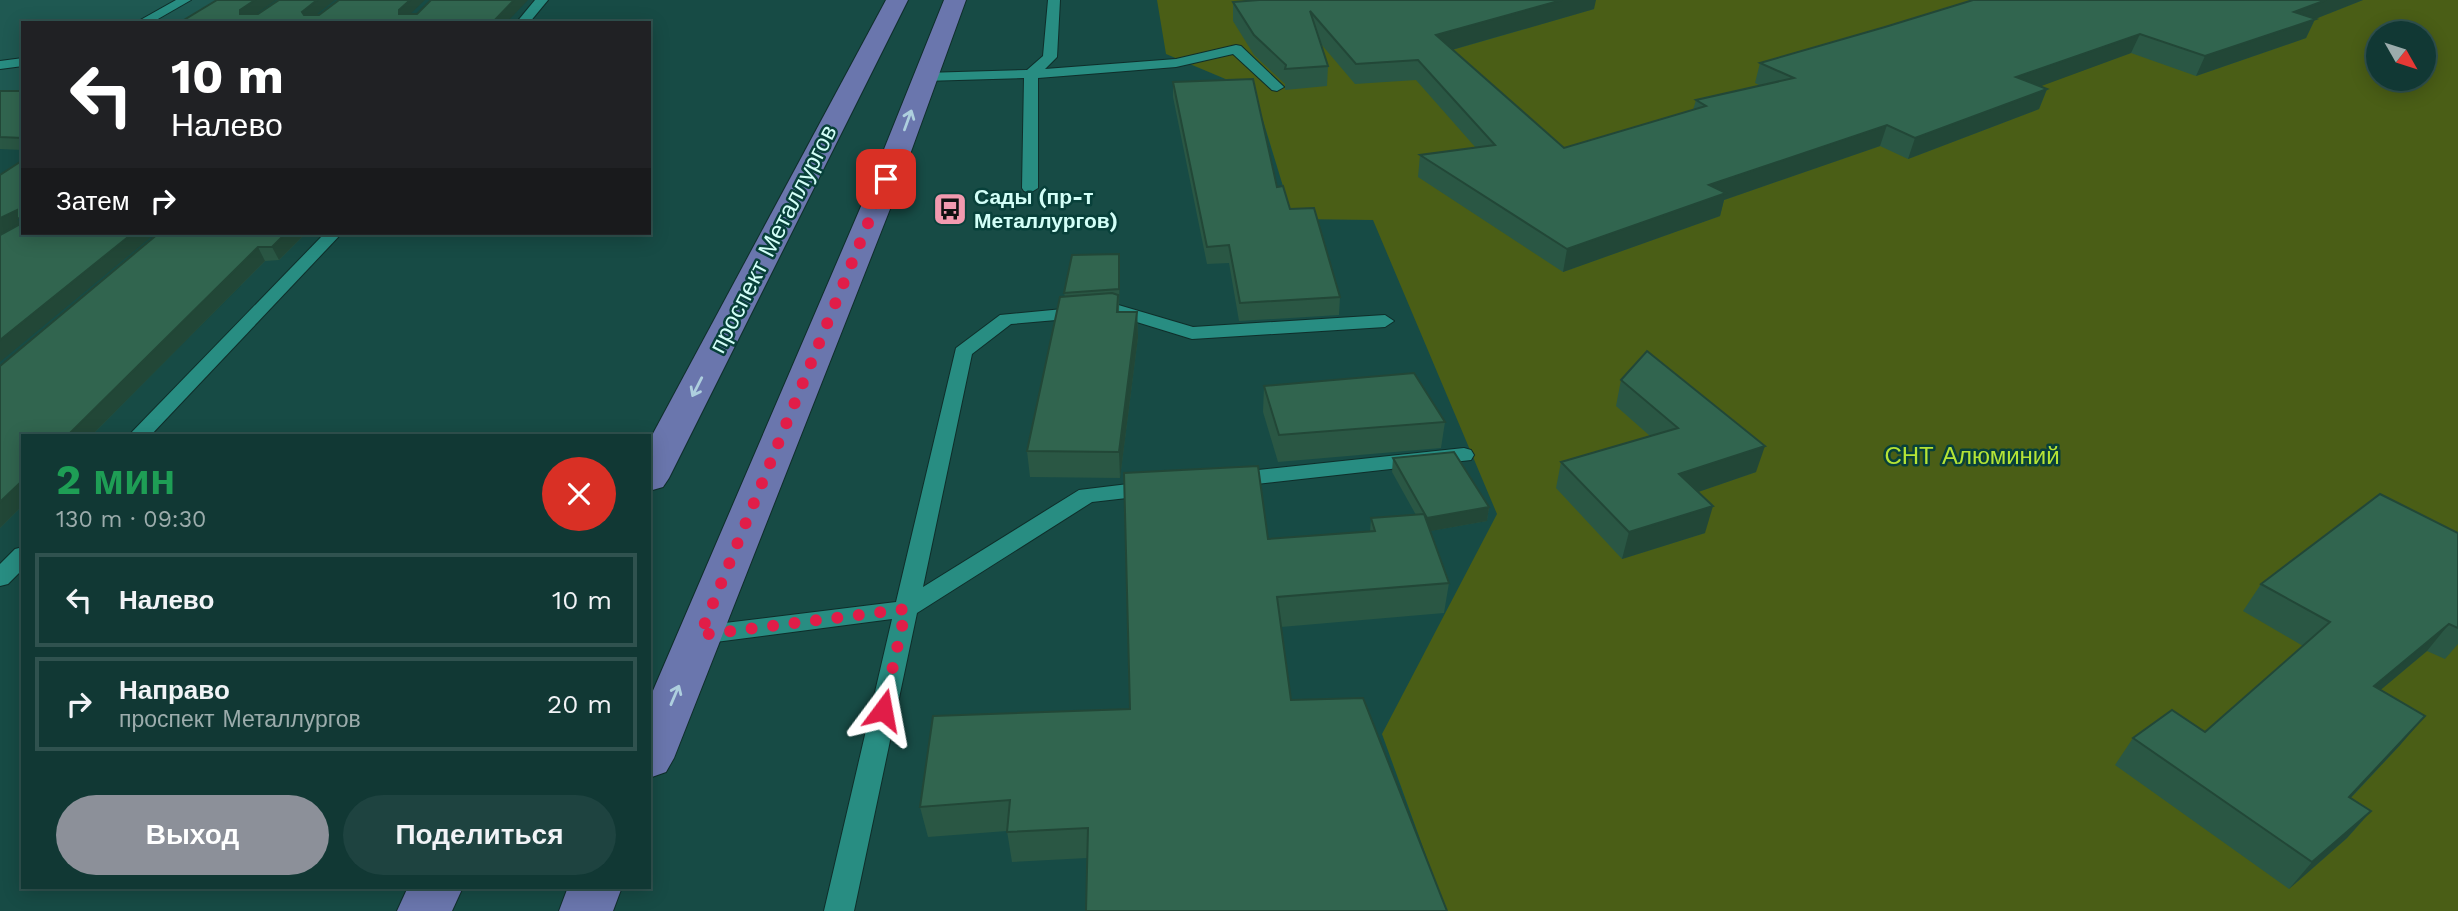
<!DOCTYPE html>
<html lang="ru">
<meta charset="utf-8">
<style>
:root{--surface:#113834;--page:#1e4340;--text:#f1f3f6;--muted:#9cacac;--line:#30524f;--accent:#8c9099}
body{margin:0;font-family:"Work Sans",sans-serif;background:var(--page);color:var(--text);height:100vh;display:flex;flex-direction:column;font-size:26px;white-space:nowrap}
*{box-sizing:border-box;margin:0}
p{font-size:23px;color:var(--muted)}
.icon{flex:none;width:38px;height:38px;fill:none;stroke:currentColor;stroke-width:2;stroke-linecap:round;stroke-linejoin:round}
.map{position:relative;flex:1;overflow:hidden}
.side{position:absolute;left:21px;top:434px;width:630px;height:455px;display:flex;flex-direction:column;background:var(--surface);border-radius:0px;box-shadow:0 4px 18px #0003,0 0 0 2px var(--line)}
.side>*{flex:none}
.hud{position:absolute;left:21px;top:21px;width:630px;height:214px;border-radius:0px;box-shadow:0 4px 18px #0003,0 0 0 2px var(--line);background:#202124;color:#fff;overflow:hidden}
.needle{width:46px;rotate:129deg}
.buttons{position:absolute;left:2366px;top:21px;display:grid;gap:14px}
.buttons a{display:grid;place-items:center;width:70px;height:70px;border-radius:50%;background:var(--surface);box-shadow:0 4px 18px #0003,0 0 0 2px var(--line);font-size:35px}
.pin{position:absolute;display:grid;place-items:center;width:60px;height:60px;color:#fff;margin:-30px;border-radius:14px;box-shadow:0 4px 10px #0006}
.me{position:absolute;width:77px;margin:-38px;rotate:13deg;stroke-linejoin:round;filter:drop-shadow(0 0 5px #0008)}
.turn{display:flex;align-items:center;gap:24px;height:147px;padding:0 35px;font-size:32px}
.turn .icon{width:91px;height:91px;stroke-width:2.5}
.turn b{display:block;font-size:49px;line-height:60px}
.then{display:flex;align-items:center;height:66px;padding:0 35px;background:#0003;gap:14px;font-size:26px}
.round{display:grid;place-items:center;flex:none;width:74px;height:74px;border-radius:37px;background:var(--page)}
.headline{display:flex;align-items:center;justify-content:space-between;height:119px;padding:0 35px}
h1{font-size:42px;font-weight:700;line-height:52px;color:#1e9e55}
.cta{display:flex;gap:14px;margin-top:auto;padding:14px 35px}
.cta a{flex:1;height:80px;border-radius:42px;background:var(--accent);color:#fff;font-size:28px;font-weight:700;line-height:80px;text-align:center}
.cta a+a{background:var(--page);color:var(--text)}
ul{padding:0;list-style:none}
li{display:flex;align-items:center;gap:21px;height:94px;margin:0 14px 10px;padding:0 21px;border:4px solid var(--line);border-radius:0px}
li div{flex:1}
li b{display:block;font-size:26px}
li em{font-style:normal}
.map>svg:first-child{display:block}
.built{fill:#1f5952}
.green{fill:#4a5e16;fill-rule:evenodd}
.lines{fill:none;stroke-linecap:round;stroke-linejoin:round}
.lane-casing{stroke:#0f2e2a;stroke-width:2}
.primary-casing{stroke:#0f2e2a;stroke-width:2}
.lane{fill:#288d82;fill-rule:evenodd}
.primary{fill:#6a76ad;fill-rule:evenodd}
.wall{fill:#2a5744}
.shaded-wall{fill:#224737}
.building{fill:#31654f;stroke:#224737;stroke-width:2}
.oneway{stroke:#aecfde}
.route{stroke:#e11d48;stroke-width:12;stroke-dasharray:0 21.6}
.labels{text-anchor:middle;stroke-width:5;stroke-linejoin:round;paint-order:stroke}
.far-poi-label{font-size:21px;font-weight:bold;fill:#d3fff8;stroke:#08403a;text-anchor:start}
.street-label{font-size:24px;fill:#d3fff8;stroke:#08403a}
.park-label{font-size:24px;fill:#b5e436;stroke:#08403a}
</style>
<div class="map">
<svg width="2458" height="911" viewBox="0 0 2458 911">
<rect width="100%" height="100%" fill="#174b45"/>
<polygon class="built" points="0,0 240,0 202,23 23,23 23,130 0,144"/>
<path class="green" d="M1157,0H2458V911H1446L1382,734L1497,514L1373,220L1293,219L1254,91L1166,54ZM2378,33H2424V79H2378Z"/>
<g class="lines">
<g class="lane-casing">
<g id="lane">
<polygon points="176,0 191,0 151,23 135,23"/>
<polygon points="535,0 548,0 529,23 516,23"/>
<polygon points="1048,0 1060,0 1057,57 1045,69 1176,59 1236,45 1241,46 1284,87 1277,91 1272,90 1233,54 1176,67 1038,78 1038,188 1030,193 1024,191 1022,188 1024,78 924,81 917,77 924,73 1027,70 1043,56"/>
<polygon points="23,58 23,66 0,69 0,61"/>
<polygon points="325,233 342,233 150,436 128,436"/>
<polygon points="1115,304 1193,327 1385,315 1394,321 1385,327 1192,339 1114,315 1011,324 972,354 923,587 1079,490 1153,481 1161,483 1164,488 1161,493 1153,495 1092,502 917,613 854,911 824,911 892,619 700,644 691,641 688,635 691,629 700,626 896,602 956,348 1000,315"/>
<polygon points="1464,448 1471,450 1474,455 1471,460 1230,487 1222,485 1219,480 1222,475 1230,473"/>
<polygon points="23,547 23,569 8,584 0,586 0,564 15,549"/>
</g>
</g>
<g class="primary-casing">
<g id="primary">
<polygon points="886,0 908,0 669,478 663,487 649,491 649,441"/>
<polygon points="944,0 966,0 892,204 674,758 666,772 649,778 649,700 862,204"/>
<polygon points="408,887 463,887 452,911 397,911"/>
<polygon points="568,887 622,887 613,911 559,911"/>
</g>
</g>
<use href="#lane" class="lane"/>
<use href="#primary" class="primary"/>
</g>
<g class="wall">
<polygon points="2363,0 2315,19 2306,38 2196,76 2131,53 2040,86 2047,89 2039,109 1908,159 1880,146 1724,200 1720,216 1563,272 1418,177 1420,155 1476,148 1416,80 1355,84 1321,44 1328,66 1327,86 1285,90 1285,84 1254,55 1233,21 1233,2 1594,9 1452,50 1564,148 1693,110 1696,100 1761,86 1755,83 1760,63"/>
<polygon points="1173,82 1277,187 1340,297 1339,315 1239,321 1229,263 1207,264 1173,97"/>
<polygon points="0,91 23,91 23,150 0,149"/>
<polygon points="159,233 306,233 279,260 265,261 91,436 23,436 23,505 0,528 0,366"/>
<polygon points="1120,267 1119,312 1137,312 1138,337 1120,478 1030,477 1027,451 1065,297 1064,293"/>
<polygon points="1621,380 1756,472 1698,492 1705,533 1622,559 1556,488 1561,462 1650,436 1616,406"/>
<polygon points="1264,386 1445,422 1441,448 1278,462 1263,412"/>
<polygon points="1393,458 1489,507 1487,521 1430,531 1449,583 1444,613 1281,627 1291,700 1087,858 1012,862 1007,831 928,837 920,807 1130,709 1268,539 1370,532 1371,518 1416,515 1392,472"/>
<polygon points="2458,533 2458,644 2445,659 2427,651 2380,690 2401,744 2351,798 2371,811 2347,838 2289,889 2115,765 2133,738 2205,732 2303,646 2243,611 2261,584"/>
</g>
<g class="shaded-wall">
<polygon points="255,0 276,0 246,21 240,14 240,10"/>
<polygon points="317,0 335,0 306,23 302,12"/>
<polygon points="410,0 425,0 403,21 399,14 399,10"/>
<polygon points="514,0 528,0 506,23 492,23"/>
<polygon points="1562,0 1596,0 1594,9 1434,55 1436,35"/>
<polygon points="2326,0 2363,0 2315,19 2306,38 2196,76 2205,56 2294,12"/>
<polygon points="2140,34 2131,53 2009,98 2016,77"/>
<polygon points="2047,89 2039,109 1908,159 1915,138"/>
<polygon points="1887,125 1880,146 1724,200 1720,216 1563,272 1567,249 1709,185"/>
<polygon points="17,210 17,218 22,225 0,235 0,218"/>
<polygon points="133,233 156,233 0,362 0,340"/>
<polygon points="286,233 306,233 279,260 272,247"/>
<polygon points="258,247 265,261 91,436 67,436"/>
<polygon points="1119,254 1120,267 1119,303"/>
<polygon points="1137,312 1138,337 1120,478 1119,452"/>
<polygon points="1765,446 1756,472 1672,501 1679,474"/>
<polygon points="23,480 23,505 0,528 0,502"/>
<polygon points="1713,506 1705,533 1622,559 1629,532"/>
<polygon points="1489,507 1487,521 1425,532 1427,518"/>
<polygon points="2449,624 2427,651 2352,714 2374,686"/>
<polygon points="2425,716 2401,744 2326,824 2349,797"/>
<polygon points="2371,811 2347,838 2289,889 2312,862"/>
</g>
<g class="building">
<polygon points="217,0 255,0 240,10 240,14 258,14 279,0 317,0 302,12 304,15 319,15 339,0 410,0 399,10 399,14 417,14 431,0 514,0 492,23 179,23"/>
<polygon points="1259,0 1562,0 1436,35 1564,148 1706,106 1696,100 1794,78 1760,63 1885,27 1973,0 2326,0 2294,12 2316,19 2205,56 2140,34 2016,77 2047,89 1915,138 1887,125 1709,185 1726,193 1567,249 1420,155 1495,145 1418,60 1356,64 1310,11 1328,66 1285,69 1286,65 1254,35 1233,2"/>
<polygon points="1253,79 1277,187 1283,186 1290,209 1314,208 1340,297 1240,303 1229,245 1207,247 1173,82"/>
<polygon points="0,91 23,91 23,138 0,137"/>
<polygon points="23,160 23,219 17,218 17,210 0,218 0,175"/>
<polygon points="23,220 23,233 133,233 0,340 0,235 22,223"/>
<polygon points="159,233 286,233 272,247 258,247 67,436 23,436 23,480 0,502 0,366"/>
<polygon points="1119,254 1119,289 1064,293 1072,255"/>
<polygon points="1112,293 1118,295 1117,312 1137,312 1119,452 1027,451 1060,297"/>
<polygon points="1647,351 1765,446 1679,474 1713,506 1629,532 1561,462 1678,428 1621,380"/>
<polygon points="1414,373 1445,422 1279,435 1264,386"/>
<polygon points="1454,452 1489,507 1427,518 1393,458"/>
<polygon points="1258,466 1268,539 1375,531 1371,518 1424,514 1449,583 1277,597 1291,700 1363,698 1447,911 1086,911 1088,828 1007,832 1010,800 920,807 933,716 1130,709 1124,473"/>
<polygon points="2380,494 2458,533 2458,628 2449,624 2374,686 2425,716 2349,797 2371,811 2312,862 2133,738 2172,710 2205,732 2330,622 2261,584"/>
</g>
<defs><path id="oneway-shaft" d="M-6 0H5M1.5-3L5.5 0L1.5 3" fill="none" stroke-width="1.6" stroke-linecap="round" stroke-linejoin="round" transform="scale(1.75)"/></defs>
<g class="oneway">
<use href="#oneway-shaft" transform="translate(908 120) rotate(-70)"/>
<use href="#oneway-shaft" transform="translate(697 387) rotate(117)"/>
<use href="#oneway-shaft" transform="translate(675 695) rotate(-67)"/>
</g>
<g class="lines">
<polyline class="route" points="883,710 906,609 700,635 886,179"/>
</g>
<defs>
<g id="bus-square" transform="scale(1.75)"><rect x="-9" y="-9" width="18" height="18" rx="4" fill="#f29aaf" stroke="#08403a"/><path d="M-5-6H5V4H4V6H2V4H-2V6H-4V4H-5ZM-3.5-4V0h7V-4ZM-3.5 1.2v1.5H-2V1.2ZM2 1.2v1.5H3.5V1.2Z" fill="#111"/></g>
</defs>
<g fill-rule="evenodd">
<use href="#bus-square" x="950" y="209"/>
</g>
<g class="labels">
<g class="far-poi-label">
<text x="974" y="204">Сады (пр-т<tspan x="974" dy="24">Металлургов)</tspan></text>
</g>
<g class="street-label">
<text transform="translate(773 239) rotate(-63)" y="8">проспект Металлургов</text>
</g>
<g class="park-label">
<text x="1972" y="464">СНТ Алюминий</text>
</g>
</g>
</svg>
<div class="buttons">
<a><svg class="needle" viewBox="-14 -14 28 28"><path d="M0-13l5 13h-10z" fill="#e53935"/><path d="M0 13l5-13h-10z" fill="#9cacac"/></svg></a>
</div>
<div class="pin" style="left:886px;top:179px;background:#d93025"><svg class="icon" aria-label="arrive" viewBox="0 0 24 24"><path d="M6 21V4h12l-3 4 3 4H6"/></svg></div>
<svg class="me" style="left:883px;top:710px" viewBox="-20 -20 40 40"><path d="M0-17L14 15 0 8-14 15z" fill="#e11d48" stroke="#fff" stroke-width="4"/></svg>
<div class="hud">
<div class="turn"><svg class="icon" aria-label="left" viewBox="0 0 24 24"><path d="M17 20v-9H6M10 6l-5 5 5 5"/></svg><div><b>10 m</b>Налево</div></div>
<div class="then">Затем<svg class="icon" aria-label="right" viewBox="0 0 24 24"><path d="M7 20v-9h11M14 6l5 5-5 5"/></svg></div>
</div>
<section class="side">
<div class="headline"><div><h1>2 мин</h1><p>130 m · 09:30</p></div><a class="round" style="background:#d93025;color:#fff"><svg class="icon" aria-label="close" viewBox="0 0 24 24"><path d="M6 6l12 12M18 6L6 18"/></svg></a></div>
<ul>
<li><svg class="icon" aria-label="left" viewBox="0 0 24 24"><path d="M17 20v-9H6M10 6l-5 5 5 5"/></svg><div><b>Налево</b></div><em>10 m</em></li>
<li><svg class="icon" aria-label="right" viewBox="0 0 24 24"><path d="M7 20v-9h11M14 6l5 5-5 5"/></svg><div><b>Направо</b><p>проспект Металлургов</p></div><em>20 m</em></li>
</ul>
<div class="cta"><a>Выход</a><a>Поделиться</a></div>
</section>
</div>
